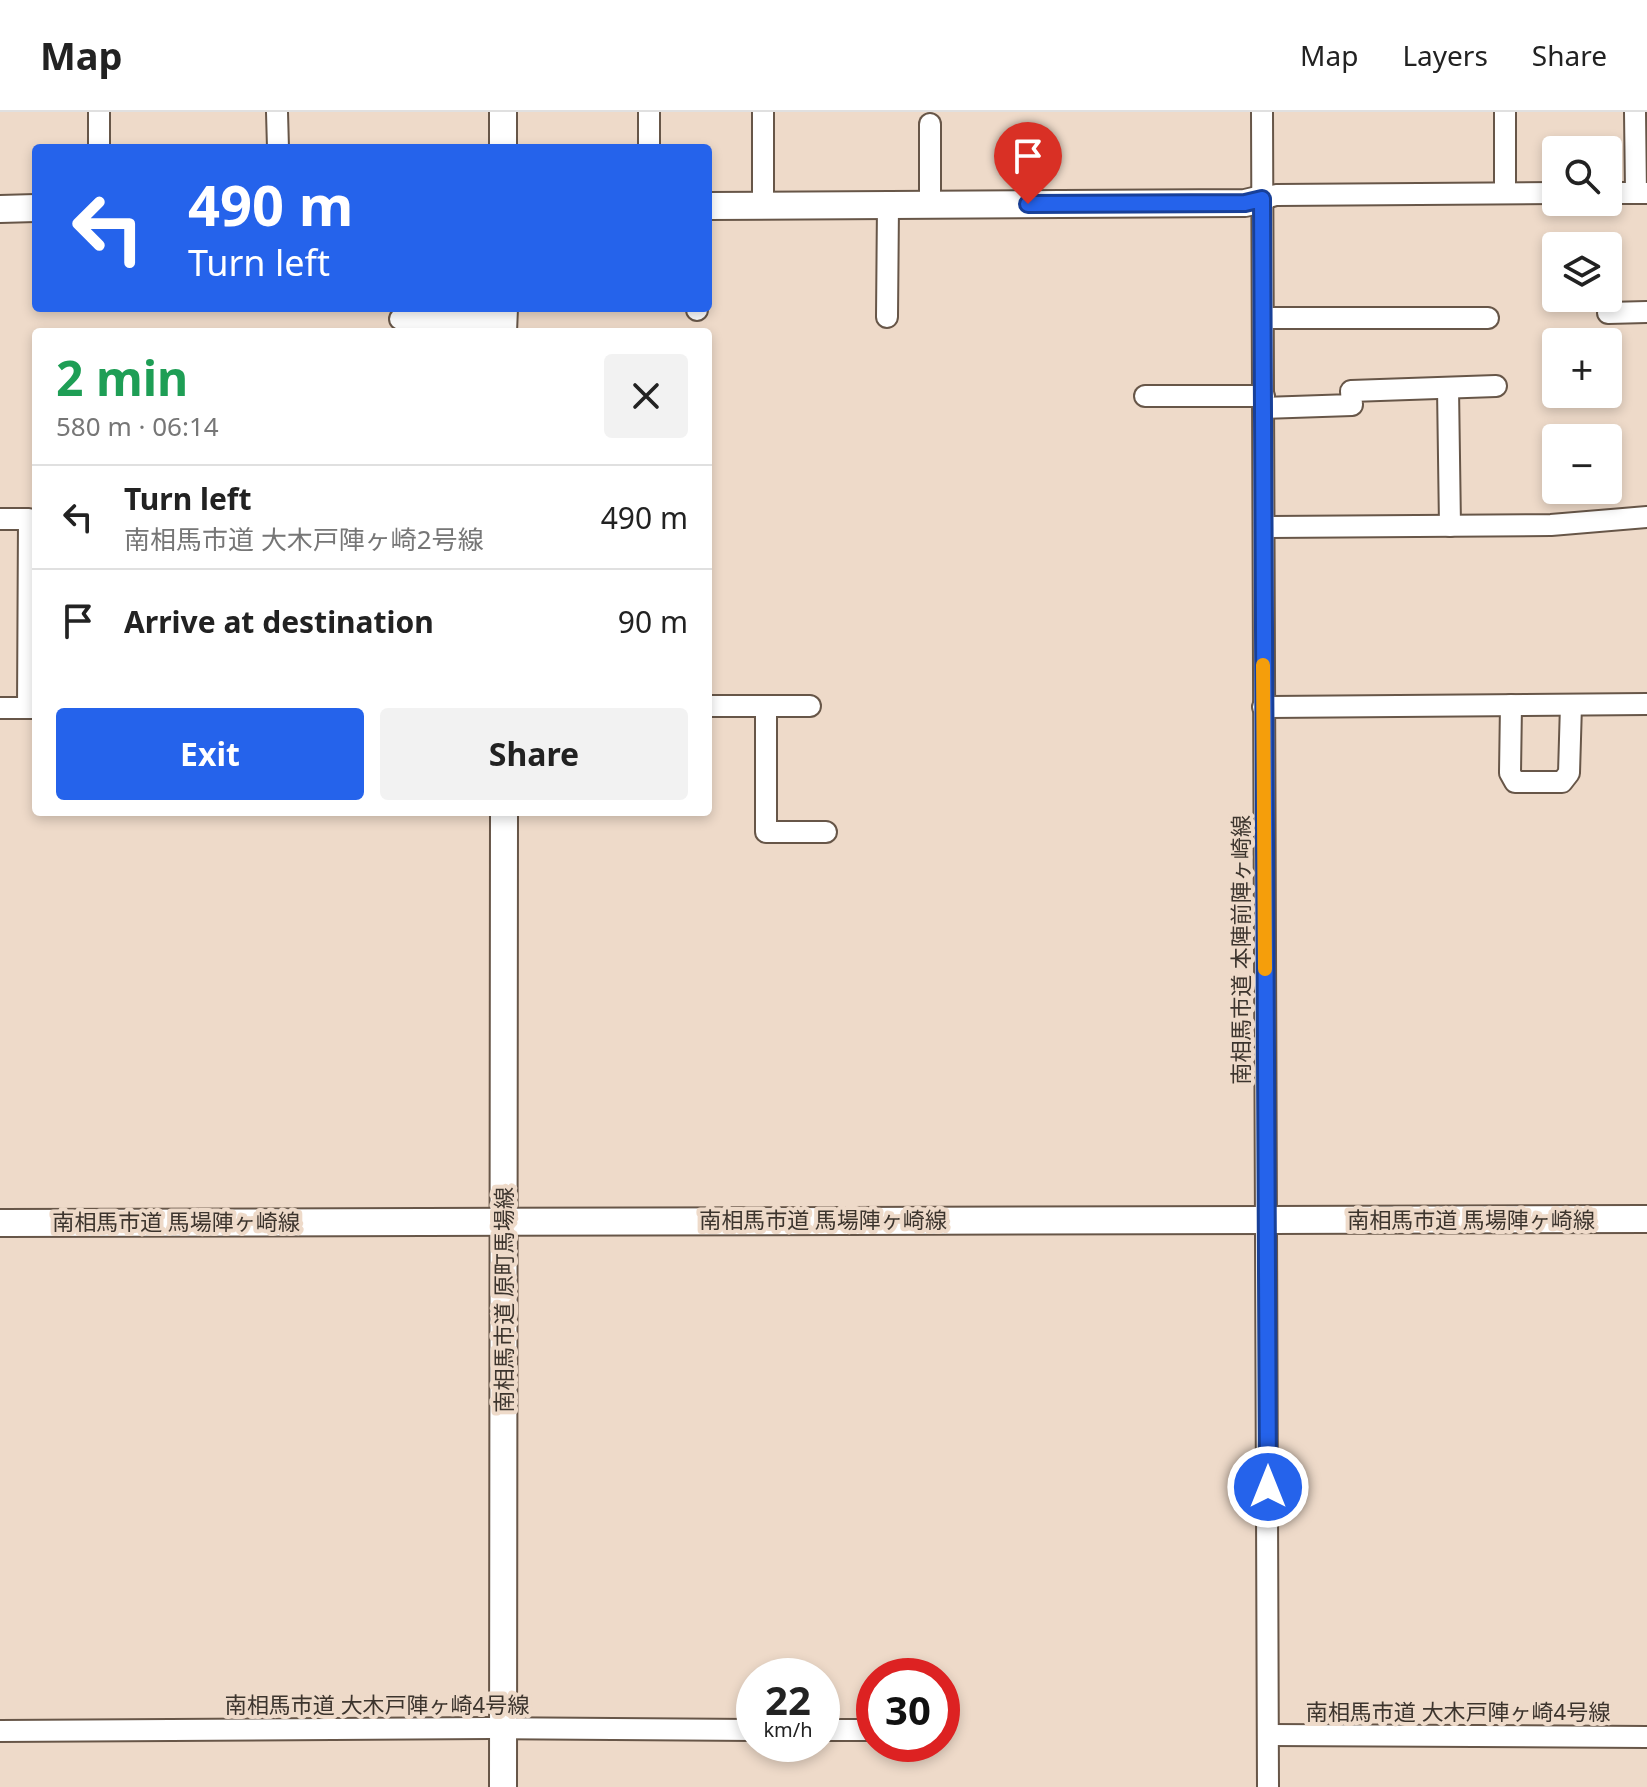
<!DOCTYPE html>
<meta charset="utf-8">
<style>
:root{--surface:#fff;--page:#f2f2f2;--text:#222;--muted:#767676;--line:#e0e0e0;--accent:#2563eb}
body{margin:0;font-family:"Noto Sans","Noto Sans JP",sans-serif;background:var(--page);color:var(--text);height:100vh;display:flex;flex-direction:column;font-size:30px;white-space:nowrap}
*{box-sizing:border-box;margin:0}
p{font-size:26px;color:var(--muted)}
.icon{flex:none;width:44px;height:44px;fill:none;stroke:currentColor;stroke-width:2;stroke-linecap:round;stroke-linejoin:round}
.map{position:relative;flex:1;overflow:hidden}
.drawer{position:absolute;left:32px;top:216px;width:680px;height:488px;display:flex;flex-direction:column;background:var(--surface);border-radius:8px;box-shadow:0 4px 12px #0003}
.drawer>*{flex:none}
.guide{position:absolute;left:32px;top:32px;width:680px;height:168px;border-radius:8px;box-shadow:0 4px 12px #0003;background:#2563eb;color:#fff;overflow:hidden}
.fabs{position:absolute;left:1542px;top:24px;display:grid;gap:16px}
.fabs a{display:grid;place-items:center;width:80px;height:80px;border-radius:8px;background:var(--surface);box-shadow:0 4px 12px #0003;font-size:40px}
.speed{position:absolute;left:736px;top:1546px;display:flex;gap:16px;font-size:40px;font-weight:700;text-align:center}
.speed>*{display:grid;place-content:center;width:104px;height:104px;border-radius:50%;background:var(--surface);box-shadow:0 4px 12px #0003;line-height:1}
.speed small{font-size:20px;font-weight:400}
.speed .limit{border:12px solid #d22;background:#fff;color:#111}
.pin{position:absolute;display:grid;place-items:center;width:68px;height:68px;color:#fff;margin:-82px -34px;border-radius:50% 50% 50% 0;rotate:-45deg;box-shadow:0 0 8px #0007}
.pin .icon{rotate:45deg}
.me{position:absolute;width:88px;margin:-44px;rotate:0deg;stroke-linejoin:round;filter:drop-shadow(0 0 6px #0008)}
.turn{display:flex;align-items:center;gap:28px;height:168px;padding:0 24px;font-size:36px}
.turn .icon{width:104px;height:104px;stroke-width:2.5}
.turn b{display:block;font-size:56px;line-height:68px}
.round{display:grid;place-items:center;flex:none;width:84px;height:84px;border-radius:8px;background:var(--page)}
.overview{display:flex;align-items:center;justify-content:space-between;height:136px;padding:0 24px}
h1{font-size:48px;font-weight:700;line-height:60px;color:#1e9e55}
.cta{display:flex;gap:16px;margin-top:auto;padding:16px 24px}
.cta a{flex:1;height:92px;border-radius:8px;background:var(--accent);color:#fff;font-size:32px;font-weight:700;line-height:92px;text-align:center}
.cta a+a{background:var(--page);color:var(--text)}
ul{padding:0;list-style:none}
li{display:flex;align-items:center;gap:24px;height:104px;padding:0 24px;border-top:2px solid var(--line)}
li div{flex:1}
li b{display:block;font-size:30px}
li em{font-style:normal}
header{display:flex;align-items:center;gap:48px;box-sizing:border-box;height:112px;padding:0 40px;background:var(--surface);border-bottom:2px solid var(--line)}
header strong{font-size:38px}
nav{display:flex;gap:44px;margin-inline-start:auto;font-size:28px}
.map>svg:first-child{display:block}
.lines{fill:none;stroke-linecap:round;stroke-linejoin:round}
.minor-casing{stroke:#675648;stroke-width:24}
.tertiary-casing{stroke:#675648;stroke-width:30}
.minor{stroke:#fff;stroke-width:20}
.tertiary{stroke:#fff;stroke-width:26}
.route-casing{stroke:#184099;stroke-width:20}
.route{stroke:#2563eb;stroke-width:14}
.slow{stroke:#f59e0b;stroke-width:14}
.labels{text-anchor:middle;stroke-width:8;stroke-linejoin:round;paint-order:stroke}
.street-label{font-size:22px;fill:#3c342d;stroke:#eedac9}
</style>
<header>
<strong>Map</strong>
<nav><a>Map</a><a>Layers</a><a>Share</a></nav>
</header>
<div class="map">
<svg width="1647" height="1675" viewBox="0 0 1647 1675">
<rect width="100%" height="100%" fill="#eedac9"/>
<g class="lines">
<g class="minor-casing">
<g id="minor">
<polyline points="99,0 99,36"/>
<polyline points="277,0 278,36"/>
<polyline points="649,0 649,36"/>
<polyline points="1262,0 1268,1675"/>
<polyline points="1635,0 1636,81"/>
<polyline points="1505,81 1505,0"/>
<polyline points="1608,81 1647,81"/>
<polyline points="1262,87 1276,83 1556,81"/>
<polyline points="930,93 930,12"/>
<polyline points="763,94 763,0"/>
<polyline points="697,198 697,196"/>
<polyline points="1608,201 1647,200"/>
<polyline points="887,205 888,93"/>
<polyline points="1264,206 1488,206"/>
<polyline points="400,207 503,207"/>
<polyline points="1448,276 1450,414"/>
<polyline points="1145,284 1264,284"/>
<polyline points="1264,296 1352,293 1351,279 1496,274"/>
<polyline points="0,407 29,407 28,596"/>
<polyline points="1264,415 1551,413 1647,405"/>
<polyline points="1511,593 1510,661 1515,670 1562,670 1569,661 1571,593"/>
<polyline points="708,594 810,594"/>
<polyline points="766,594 766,720 826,720"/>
<polyline points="1263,595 1647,592"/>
<polyline points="0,596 36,596"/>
<polyline points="822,1618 874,1618"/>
<polyline points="0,1619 490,1616 754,1618"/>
<polyline points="1268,1623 1647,1625"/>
</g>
</g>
<g class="tertiary-casing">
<g id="tertiary">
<polyline points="503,0 503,36"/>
<polyline points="708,94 1245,91 1262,87"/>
<polyline points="0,97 36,96"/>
<polyline points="503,220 504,196"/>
<polyline points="0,1111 1647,1107"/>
<polyline points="503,1675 504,700"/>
</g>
</g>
<use href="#minor" class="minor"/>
<use href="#tertiary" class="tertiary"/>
</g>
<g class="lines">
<g class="route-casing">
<polyline id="route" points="1028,92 1245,91 1262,87 1268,1375"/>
</g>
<use href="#route" class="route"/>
<polyline class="slow" points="1263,553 1265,857"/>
</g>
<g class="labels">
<g class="street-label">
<text transform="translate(1241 838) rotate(-90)" y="8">南相馬市道 本陣前陣ヶ崎線</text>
<text x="823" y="1116">南相馬市道 馬場陣ヶ崎線</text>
<text x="1471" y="1116">南相馬市道 馬場陣ヶ崎線</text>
<text x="176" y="1118">南相馬市道 馬場陣ヶ崎線</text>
<text transform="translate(504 1188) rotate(-90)" y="8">南相馬市道 原町馬場線</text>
<text x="377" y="1601">南相馬市道 大木戸陣ヶ崎4号線</text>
<text x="1458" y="1608">南相馬市道 大木戸陣ヶ崎4号線</text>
</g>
</g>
</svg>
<div class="fabs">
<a><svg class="icon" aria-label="search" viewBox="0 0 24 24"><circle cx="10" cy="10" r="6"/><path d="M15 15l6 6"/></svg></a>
<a><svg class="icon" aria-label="layers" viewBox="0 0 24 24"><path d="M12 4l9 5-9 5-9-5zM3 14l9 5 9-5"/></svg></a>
<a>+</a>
<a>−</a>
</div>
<div class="speed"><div>22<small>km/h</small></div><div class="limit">30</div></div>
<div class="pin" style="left:1028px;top:92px;background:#d93025"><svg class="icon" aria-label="arrive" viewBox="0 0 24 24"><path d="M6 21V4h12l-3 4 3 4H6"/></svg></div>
<svg class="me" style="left:1268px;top:1375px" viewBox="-20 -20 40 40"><circle r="17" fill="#2563eb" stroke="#fff" stroke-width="3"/><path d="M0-11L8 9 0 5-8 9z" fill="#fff"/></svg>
<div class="guide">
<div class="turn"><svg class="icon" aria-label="left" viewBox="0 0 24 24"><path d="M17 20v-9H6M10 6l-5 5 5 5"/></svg><div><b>490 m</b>Turn left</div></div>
</div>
<section class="drawer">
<div class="overview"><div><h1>2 min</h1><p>580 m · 06:14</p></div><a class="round"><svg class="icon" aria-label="close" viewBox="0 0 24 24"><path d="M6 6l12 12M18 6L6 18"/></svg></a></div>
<ul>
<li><svg class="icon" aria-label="left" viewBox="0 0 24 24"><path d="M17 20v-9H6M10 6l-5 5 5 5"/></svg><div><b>Turn left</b><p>南相馬市道 大木戸陣ヶ崎2号線</p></div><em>490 m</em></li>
<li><svg class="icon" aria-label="arrive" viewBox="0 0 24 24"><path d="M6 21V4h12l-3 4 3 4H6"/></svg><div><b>Arrive at destination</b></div><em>90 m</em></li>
</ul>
<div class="cta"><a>Exit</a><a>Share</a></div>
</section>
</div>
